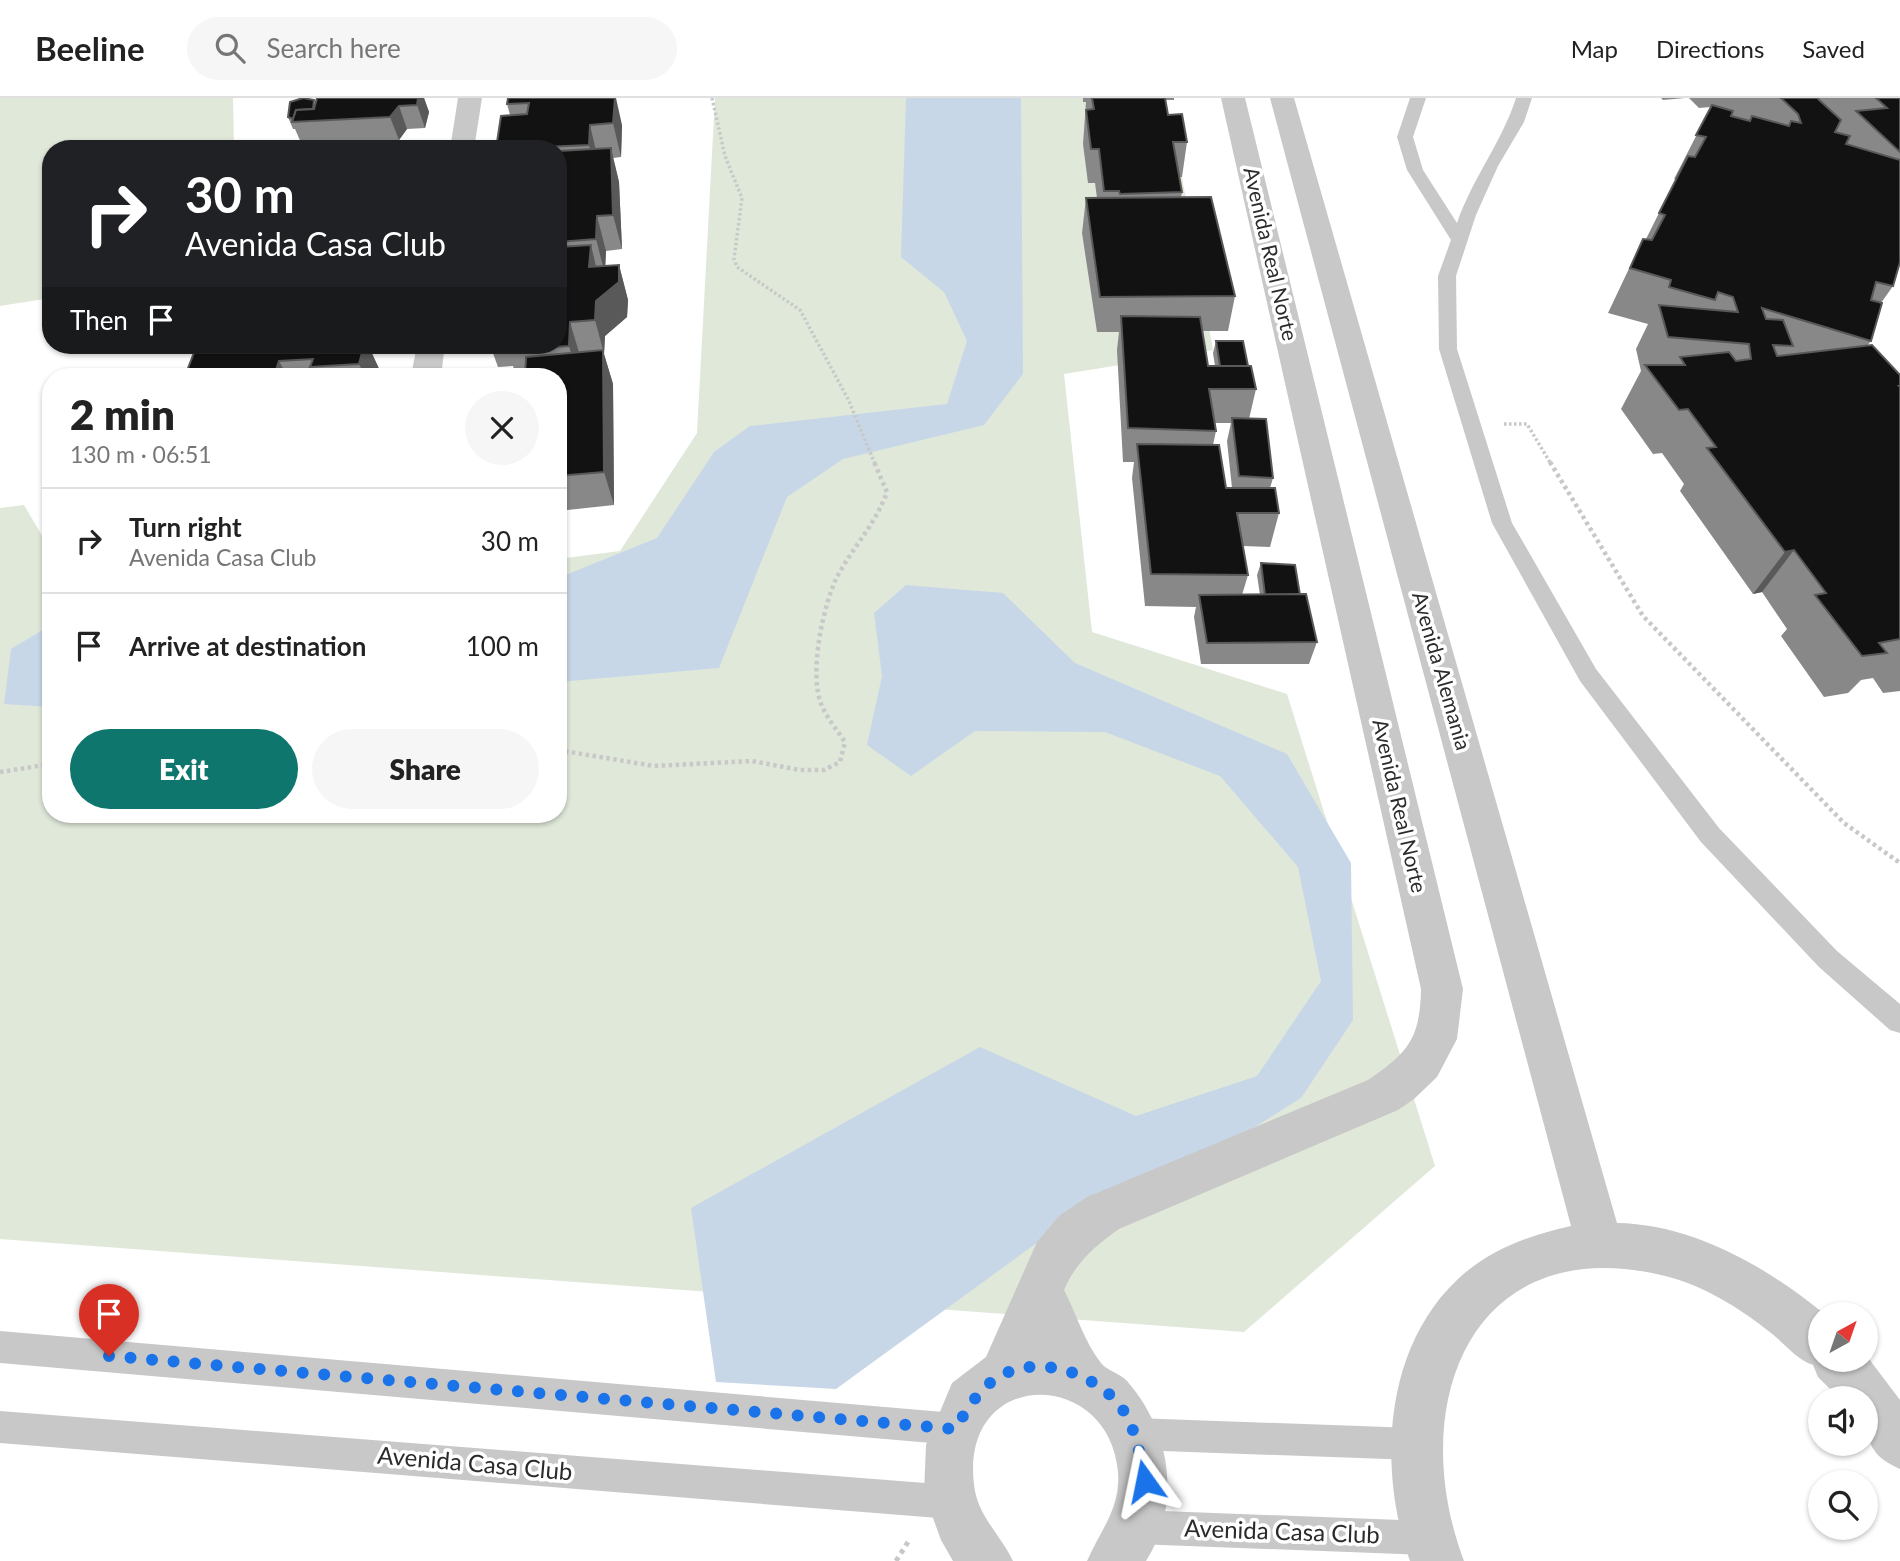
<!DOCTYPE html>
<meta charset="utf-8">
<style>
:root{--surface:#fff;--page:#f6f6f6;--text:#222;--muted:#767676;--line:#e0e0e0;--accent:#0f766e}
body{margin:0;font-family:Lato,sans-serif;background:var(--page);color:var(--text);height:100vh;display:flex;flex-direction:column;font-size:26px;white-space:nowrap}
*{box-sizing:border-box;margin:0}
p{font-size:23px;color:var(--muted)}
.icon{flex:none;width:38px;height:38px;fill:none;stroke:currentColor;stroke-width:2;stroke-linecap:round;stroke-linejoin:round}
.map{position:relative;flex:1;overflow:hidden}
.panel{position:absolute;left:42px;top:270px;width:525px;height:455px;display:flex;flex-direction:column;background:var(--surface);border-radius:28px;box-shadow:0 2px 5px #0004}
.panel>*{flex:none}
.guide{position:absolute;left:42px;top:42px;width:525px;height:214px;border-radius:28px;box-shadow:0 2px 5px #0004;background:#202124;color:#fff;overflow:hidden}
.needle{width:46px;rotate:40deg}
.fabs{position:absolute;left:1808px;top:1204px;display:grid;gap:14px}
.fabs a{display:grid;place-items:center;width:70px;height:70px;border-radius:50%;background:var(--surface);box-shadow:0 2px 5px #0004;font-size:35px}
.pin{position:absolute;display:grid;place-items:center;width:60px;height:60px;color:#fff;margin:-72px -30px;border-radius:50% 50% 50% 0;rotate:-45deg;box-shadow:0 0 7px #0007}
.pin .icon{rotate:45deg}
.me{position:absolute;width:77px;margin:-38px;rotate:348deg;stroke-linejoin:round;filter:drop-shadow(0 0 5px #0008)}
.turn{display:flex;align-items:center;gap:24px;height:147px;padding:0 28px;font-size:32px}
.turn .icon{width:91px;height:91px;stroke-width:2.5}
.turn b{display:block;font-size:49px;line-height:60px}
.then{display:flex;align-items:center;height:66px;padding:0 28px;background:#0003;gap:14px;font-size:26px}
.round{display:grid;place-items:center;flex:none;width:74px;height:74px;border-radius:37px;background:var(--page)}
.overview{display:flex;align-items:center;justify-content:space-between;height:119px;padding:0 28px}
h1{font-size:42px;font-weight:800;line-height:52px}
.primary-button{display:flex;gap:14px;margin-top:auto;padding:14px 28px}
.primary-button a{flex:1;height:80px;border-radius:42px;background:var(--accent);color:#fff;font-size:28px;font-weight:800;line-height:80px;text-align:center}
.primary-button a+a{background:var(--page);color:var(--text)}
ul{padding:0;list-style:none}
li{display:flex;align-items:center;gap:21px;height:105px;padding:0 28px;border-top:2px solid var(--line)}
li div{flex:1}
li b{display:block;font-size:26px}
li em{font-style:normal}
header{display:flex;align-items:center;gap:42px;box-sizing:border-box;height:98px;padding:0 35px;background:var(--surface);border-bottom:2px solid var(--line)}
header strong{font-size:33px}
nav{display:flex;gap:38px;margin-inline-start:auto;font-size:24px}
.search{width:490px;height:63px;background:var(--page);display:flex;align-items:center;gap:18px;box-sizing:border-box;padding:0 24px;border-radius:38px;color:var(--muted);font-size:26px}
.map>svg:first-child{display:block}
.green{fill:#e0e8da}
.water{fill:#c7d7e7}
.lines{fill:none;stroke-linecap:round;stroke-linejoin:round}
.path-far2{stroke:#c8c8c8;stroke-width:3.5;stroke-dasharray:2.5 2.5;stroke-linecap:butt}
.path-far1{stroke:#c8c8c8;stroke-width:4.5;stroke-dasharray:3.5 3.5;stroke-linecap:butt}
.path{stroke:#c8c8c8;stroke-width:5;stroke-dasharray:4.5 4.5;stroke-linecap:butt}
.service{fill:#c8c8c8;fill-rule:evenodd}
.minor{fill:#c8c8c8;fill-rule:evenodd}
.tertiary{fill:#c8c8c8;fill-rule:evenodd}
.wall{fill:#888;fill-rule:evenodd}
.shaded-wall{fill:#595959}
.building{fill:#121212;stroke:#595959;stroke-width:2}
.route{stroke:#1a73e8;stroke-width:12;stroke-dasharray:0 21.6}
.labels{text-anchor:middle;stroke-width:7;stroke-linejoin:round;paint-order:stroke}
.street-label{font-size:21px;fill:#2b2b2b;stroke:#fff}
.near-street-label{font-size:24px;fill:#2b2b2b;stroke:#fff}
</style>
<header>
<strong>Beeline</strong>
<div class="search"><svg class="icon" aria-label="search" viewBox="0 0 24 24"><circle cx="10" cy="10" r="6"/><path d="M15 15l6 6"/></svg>Search here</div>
<nav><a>Map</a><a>Directions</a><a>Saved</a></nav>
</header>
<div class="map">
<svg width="1900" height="1463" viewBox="0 0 1900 1463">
<rect width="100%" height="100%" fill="#fff"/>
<g class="green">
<polygon points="0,0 233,0 234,51 51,51 51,200 0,208"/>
<polygon points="715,0 1164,0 1182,79 1213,252 1064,276 1092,534 1287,596 1435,1068 1244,1234 0,1141 0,410 24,407 51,453 51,716 558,716 558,461 620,453 697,335"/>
</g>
<g class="water">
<polygon points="906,0 1021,0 1023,276 984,327 843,361 787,399 719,570 558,584 558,480 657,440 714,354 750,328 947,306 967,243 944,194 901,159"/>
<polygon points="906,487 1003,495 1075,565 1287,656 1351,765 1353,922 1301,1000 1172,1081 1078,1115 836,1291 716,1284 691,1110 980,949 1136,1018 1257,978 1321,883 1298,769 1220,678 1105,634 975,633 911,678 867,647 882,578 874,515"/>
<polygon points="51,527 51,609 4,606 11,551"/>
</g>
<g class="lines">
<g class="path-far2">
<polyline points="712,0 725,58 742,100 734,161 737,169 800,212 848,301 875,366"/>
<polyline points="1504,326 1527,326 1551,366"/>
</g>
<g class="path-far1">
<polyline points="1550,364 1643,518 1844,725 1900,765"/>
<path d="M558,652L654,668L752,663L800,672H824L840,664L845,644C837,632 827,620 822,608C808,577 823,506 838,477C854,448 876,425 887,394L874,364"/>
<polyline points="0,674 51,666"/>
</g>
<polyline class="path" points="896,1463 908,1444"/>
<g class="service">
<path d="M1410,0H1426L1413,39L1423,72L1457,125C1472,81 1502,44 1516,0H1532L1524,24L1498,68L1476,117L1456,178L1457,251L1512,425L1596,571L1719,730L1837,853L1900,906V935L1890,932L1819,869L1701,744L1580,583L1492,425L1439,251L1438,178L1451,142L1407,72L1397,39Z"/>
<polygon points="0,1233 955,1315 966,1320 971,1331 966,1342 955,1347 0,1265"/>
<polygon points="0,1313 951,1387 963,1392 968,1404 963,1416 951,1421 0,1345"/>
<polygon points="1135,1320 1414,1330 1425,1335 1430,1346 1425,1357 1414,1362 1135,1352 1124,1347 1119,1336 1124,1325"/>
<polygon points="1136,1412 1427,1423 1439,1428 1444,1440 1439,1452 1427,1457 1136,1446 1124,1441 1119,1429 1124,1417"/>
</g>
<g class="minor">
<polygon points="458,0 482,0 474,51 450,51"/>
<path d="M1221,0H1245L1463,891L1457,941L1437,979L1414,1001L1398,1012L1119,1131C1095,1148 1076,1164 1064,1192C1076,1215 1085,1245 1101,1265C1107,1273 1120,1275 1127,1283C1171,1333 1182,1406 1146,1463H1087C1100,1433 1121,1410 1118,1374C1109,1267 954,1269 975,1393C980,1420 1002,1439 1013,1463H953L941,1442L924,1395L926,1347L952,1285L986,1259L1037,1144L1059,1118L1087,1099L1368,982C1408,955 1420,941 1421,891Z"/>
<polygon points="417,247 445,247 441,278 411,278"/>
</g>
<path class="tertiary" d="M1270,0H1294L1617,1125C1692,1126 1765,1168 1822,1214L1820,1262H1866V1257L1900,1302V1371C1864,1356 1866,1335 1866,1300H1839L1818,1279L1813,1267C1796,1261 1785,1246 1771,1235C1741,1211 1706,1189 1669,1179C1473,1128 1404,1304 1464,1463H1410C1378,1373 1383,1252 1457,1182C1488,1152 1530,1137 1571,1128Z"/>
</g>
<g class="wall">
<polygon points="317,0 424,0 429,14 425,30 407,31 399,42 302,47 295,31 293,31 288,19 316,5"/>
<polygon points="508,0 622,27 621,59 613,60 619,84 622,151 606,153 605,168 619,167 628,202 627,219 605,238 604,256 613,286 614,407 558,413 558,278 516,278 513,268 498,269 490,247 558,247 558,51 496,51 510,17 507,6"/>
<path d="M1070,0H1174V2H1166L1168,17L1187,44L1182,79H1179L1182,94L1181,99L1235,198L1228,233H1203L1208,268H1215L1213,255L1216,243L1248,268L1256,291L1249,321L1273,380L1270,390L1279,415L1270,449L1243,448L1248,477L1242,497H1260L1257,477L1261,465L1300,497L1317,544L1309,566H1201L1194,519L1196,509L1145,508L1132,380L1134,364H1123L1117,252L1119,234H1097L1082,135L1086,100H1097L1095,85H1088L1083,46L1086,4H1083V0ZM1215,325H1231L1227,343L1232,390H1226L1213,347L1216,333Z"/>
<polygon points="1661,0 1685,0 1663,2"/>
<polygon points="1689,0 1900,0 1900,164 1893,188 1881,205 1871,243 1867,248 1900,277 1900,593 1883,595 1873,580 1861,582 1848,595 1824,599 1781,538 1787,531 1762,494 1753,496 1680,393 1684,386 1662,355 1653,356 1621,311 1641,273 1636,251 1648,226 1608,215 1643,141 1646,141 1676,81 1674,81 1711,9 1699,10"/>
<polygon points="197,247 368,247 381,275 381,278 185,278"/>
</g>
<g class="shaded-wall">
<polygon points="418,0 424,0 429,14 425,30 417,7"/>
<polygon points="615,0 616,0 622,27 621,59 613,25"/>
<polygon points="399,8 407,31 399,42 390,19"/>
<polygon points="590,27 598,61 597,81 589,47"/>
<polygon points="611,50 619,84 622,151 613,117"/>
<polygon points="597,118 606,153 605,176 596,141"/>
<polygon points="591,147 599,181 619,167 628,202 627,219 605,238 604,256 613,286 614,407 604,374 603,252 595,222 589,169"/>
<polygon points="570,224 580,258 579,282 569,248"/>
<polygon points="364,247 368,247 381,275 381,278 365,278 359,266"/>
<polygon points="279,263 287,278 274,278"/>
<polygon points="1794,452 1762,494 1753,496 1785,454"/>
</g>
<g class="building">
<polygon points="303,0 314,2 313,11 296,12 293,21 288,19 290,4"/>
<polygon points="317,0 418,0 417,7 399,8 390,19 292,24 296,12 314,11"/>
<polygon points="508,0 615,0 613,25 590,27 589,47 496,51 501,18 527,16 529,5 507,6"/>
<polygon points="1092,0 1165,0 1168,17 1182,16 1187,44 1173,44 1182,94 1120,96 1119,93 1104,93 1099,51 1091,51 1086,12 1094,11"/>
<polygon points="1781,0 1817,0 1841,22 1835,34 1850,38 1846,46 1900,62 1900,164 1893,188 1876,184 1871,202 1882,205 1871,243 1762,210 1766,221 1783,222 1793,248 1773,247 1777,258 1872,247 1900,277 1900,288 1899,288 1900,289 1900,541 1879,545 1887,555 1862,558 1815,497 1826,495 1794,452 1785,454 1707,350 1716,349 1688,311 1679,312 1645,267 1685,267 1680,259 1729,254 1736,263 1751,261 1749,246 1668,239 1659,207 1738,214 1733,199 1718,194 1715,202 1669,189 1671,182 1630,170 1643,141 1652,142 1665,117 1659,115 1688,58 1695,59 1706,39 1696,37 1712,7 1733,13 1731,18 1750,23 1752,18 1789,28 1791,23 1801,25 1798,16"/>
<polygon points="1876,0 1900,0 1900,54 1856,13 1887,10"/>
<polygon points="611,50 613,117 597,118 596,141 558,144 558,53"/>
<polygon points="1211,99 1235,198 1100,199 1086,100"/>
<polygon points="591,147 589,169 619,167 619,184 596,203 595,222 570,224 569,248 507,252 508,247 558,247 558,149"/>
<polygon points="1121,218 1200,219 1208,268 1251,268 1256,291 1209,291 1216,333 1128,330"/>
<polygon points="1216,243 1243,243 1248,268 1220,268"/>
<polygon points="197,247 364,247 359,266 310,269 313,261 279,263 274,278 185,278"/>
<polygon points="603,252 604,374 558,378 558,278 510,278 525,277 526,259"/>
<polygon points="1232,320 1266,321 1273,380 1239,378"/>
<polygon points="1137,346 1219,347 1226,390 1275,390 1279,415 1237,415 1248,477 1151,476"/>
<polygon points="1261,465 1295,467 1300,497 1265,497"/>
<polygon points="1306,496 1317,544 1207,545 1199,497"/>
</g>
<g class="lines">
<path class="route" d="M109,1258L955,1331C968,1310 981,1287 1004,1276C1044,1257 1099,1277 1123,1312C1137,1334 1140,1358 1145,1383"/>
</g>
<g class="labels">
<g class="street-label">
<text transform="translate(1270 156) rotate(77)" y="7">Avenida Real Norte</text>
<text transform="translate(1441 573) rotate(74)" y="7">Avenida Alemania</text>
<text transform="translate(1399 708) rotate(77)" y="7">Avenida Real Norte</text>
</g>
<g class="near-street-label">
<text transform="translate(475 1366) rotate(5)" y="8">Avenida Casa Club</text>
<text transform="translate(1282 1434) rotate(2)" y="8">Avenida Casa Club</text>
</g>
</g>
</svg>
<div class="fabs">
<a><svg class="needle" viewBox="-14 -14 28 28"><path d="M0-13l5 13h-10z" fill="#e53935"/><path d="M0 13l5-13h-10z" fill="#767676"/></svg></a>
<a><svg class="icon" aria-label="sound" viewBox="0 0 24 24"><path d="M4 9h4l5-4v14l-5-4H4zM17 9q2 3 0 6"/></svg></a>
<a><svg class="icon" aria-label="search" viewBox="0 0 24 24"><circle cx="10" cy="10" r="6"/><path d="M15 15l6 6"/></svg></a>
</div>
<div class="pin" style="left:109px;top:1258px;background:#d93025"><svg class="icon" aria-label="arrive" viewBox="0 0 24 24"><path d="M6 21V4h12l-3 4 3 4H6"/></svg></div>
<svg class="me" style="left:1145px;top:1383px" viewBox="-20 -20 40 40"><path d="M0-17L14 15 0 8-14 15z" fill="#1a73e8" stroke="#fff" stroke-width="4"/></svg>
<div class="guide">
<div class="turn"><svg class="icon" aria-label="right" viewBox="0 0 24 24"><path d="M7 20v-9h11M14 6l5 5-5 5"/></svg><div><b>30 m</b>Avenida Casa Club</div></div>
<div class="then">Then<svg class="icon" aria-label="arrive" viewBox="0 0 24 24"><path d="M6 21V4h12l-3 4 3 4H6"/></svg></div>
</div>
<section class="panel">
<div class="overview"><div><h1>2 min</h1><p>130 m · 06:51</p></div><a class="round"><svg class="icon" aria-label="close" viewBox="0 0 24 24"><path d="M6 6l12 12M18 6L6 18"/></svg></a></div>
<ul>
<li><svg class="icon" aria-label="right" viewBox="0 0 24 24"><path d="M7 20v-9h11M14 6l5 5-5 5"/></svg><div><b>Turn right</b><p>Avenida Casa Club</p></div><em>30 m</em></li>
<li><svg class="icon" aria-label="arrive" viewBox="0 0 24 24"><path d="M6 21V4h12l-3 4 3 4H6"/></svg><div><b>Arrive at destination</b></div><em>100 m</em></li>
</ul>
<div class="primary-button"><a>Exit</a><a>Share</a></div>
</section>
</div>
